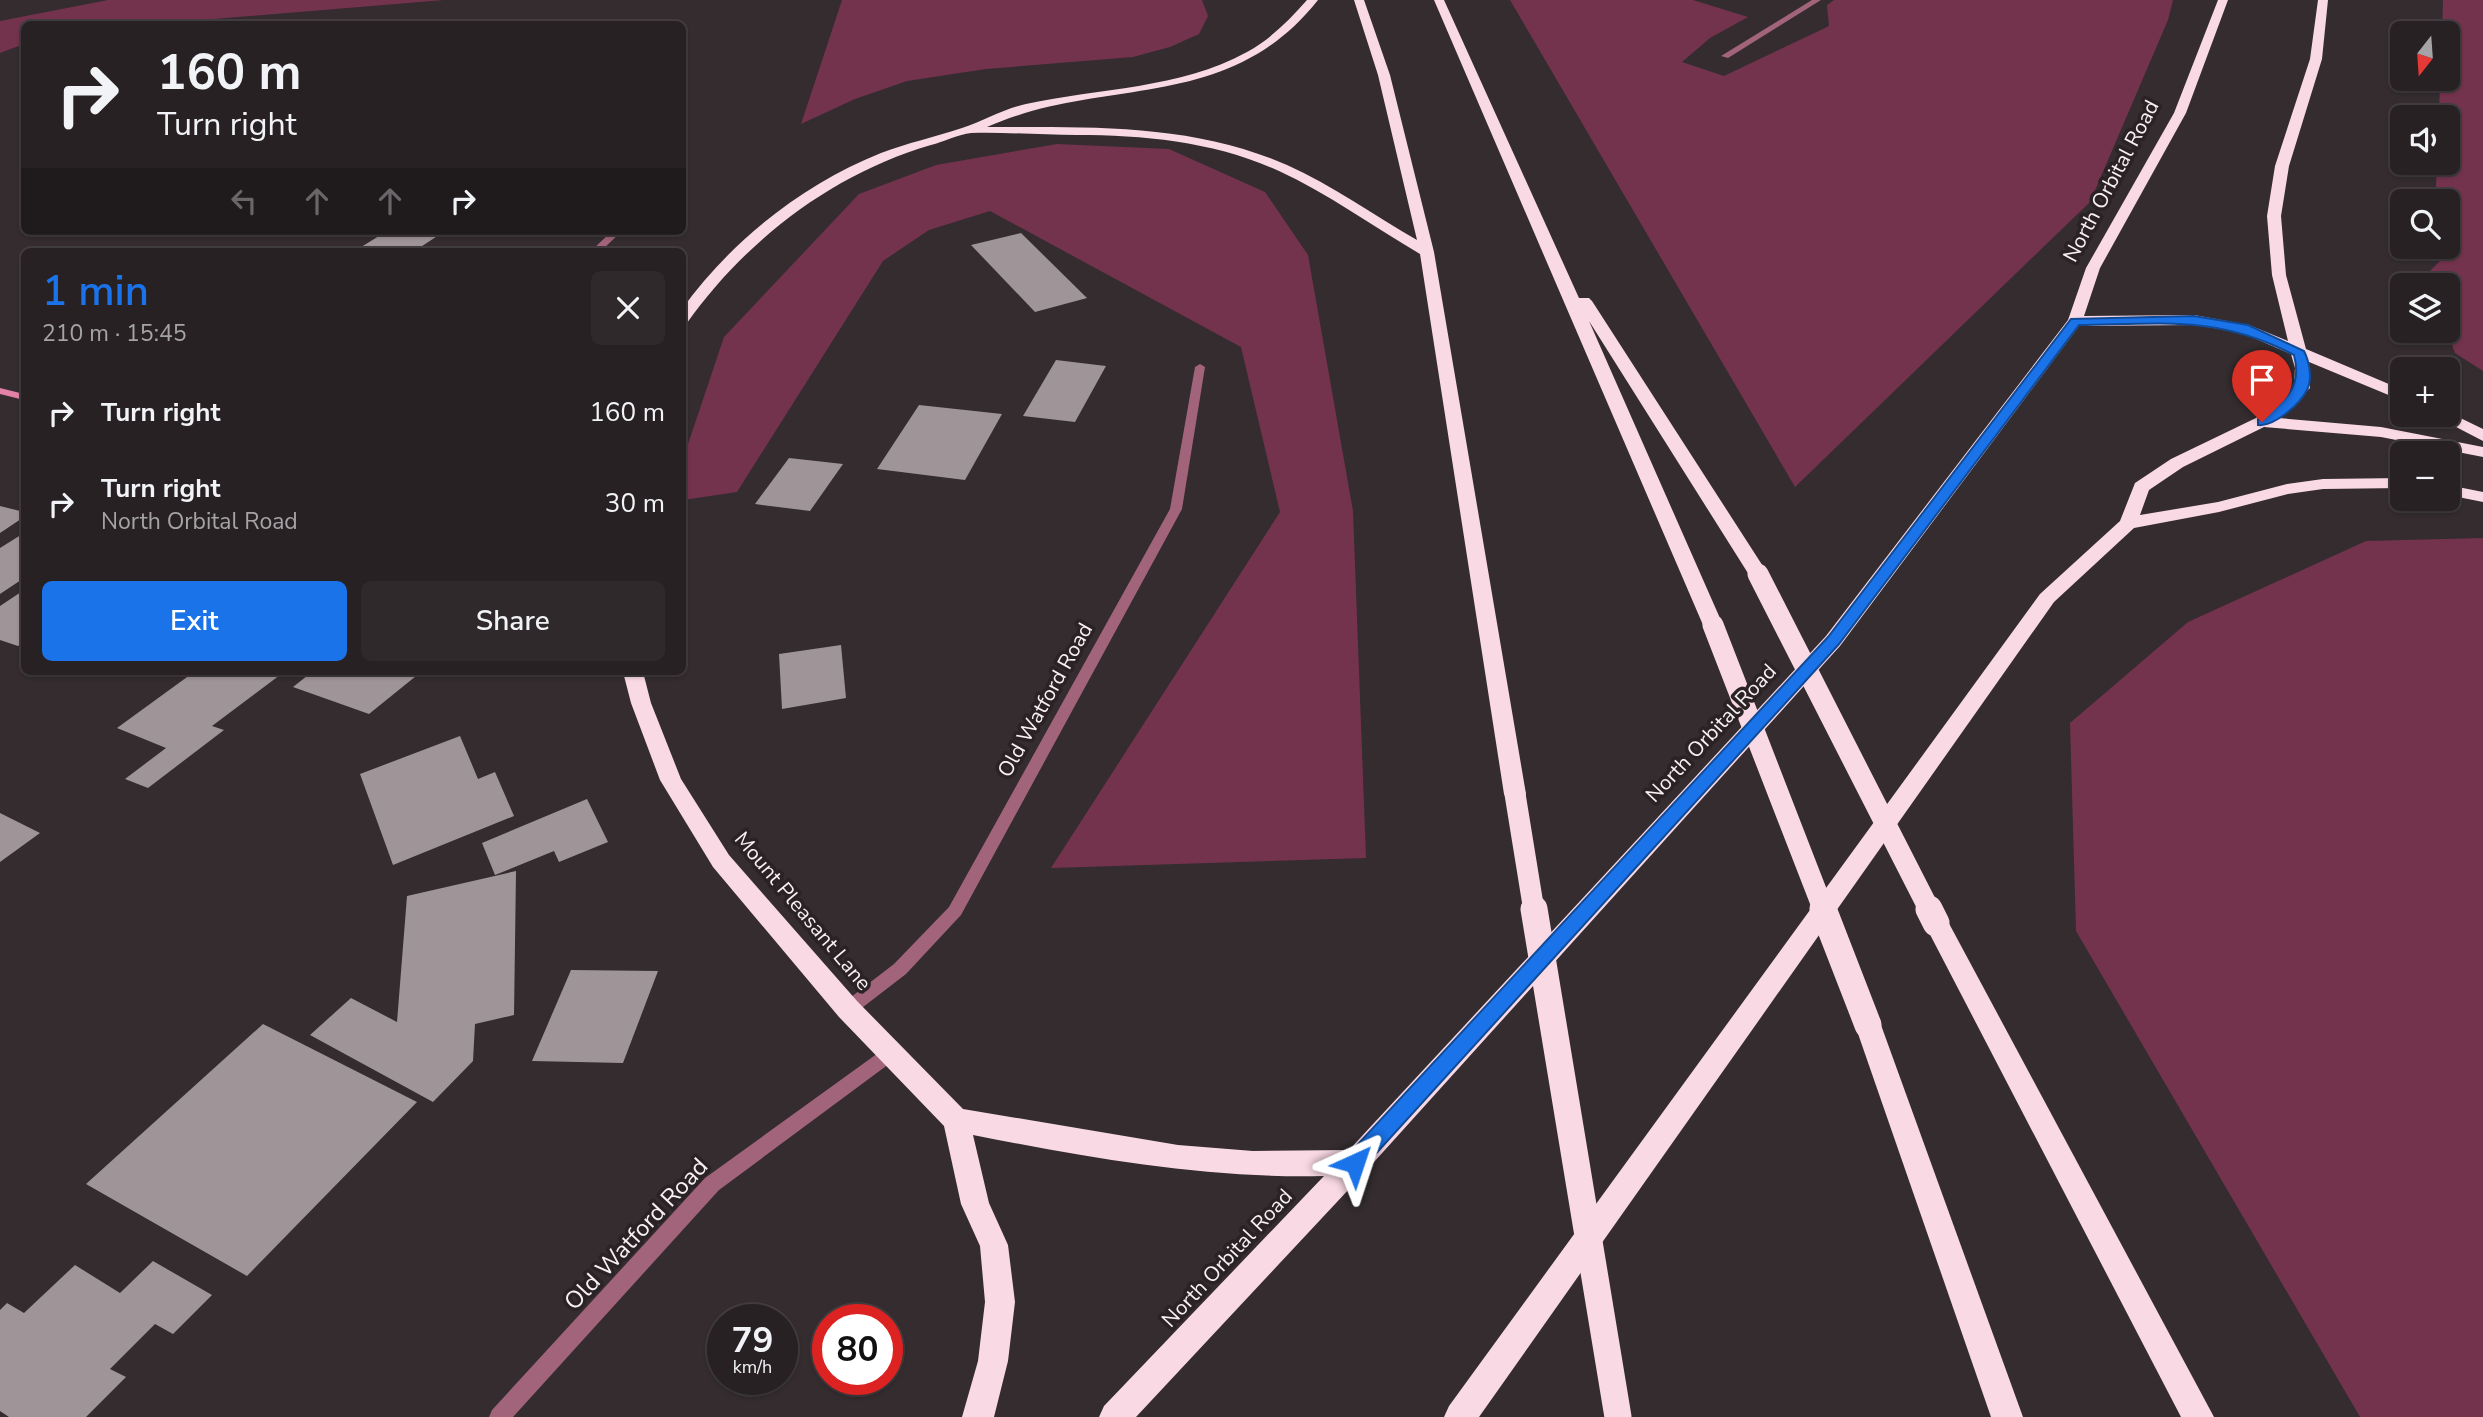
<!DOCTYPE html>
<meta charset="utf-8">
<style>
:root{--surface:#272123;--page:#2f292b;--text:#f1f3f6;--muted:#a4a3a6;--line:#433e41;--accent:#1a73e8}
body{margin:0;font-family:"Nunito Sans",sans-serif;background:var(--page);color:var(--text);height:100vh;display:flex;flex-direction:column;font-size:26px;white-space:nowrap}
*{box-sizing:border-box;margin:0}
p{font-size:23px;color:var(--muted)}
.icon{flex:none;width:38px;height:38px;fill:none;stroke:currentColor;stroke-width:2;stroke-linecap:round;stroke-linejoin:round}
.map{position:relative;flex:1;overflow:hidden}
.drawer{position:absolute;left:21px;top:248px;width:665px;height:427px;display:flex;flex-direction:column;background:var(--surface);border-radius:10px;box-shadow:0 2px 5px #0004,0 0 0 2px var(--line)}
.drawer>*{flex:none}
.hud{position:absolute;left:21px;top:21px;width:665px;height:214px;border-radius:10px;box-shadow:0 2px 5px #0004,0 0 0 2px var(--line);background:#272123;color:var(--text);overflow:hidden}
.needle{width:46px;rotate:197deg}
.buttons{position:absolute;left:2390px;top:21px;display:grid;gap:14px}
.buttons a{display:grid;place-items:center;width:70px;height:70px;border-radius:10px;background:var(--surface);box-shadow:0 2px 5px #0004,0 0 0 2px var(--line);font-size:35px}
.speed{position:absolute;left:707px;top:1304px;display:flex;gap:14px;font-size:35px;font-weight:700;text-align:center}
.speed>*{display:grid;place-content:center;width:91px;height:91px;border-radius:50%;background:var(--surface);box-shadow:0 2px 5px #0004,0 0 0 2px var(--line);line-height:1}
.speed small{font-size:18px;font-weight:400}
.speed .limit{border:10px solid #d22;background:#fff;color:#111}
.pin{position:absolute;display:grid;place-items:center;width:60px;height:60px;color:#fff;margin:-72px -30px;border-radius:50% 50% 50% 0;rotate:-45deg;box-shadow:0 0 7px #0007}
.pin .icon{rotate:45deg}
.me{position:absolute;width:77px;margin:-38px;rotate:42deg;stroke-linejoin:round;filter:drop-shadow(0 0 5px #0008)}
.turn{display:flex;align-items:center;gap:24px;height:147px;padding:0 21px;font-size:32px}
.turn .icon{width:91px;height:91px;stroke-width:2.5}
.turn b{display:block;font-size:49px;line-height:60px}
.lanes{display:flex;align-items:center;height:66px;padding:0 21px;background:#0003;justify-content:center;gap:35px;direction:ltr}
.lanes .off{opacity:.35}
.round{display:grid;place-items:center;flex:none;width:74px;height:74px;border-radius:10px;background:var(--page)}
.summary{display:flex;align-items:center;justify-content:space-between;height:119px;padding:0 21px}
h1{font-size:42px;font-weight:600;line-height:52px;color:var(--accent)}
.cta{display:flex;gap:14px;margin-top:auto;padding:14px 21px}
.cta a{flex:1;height:80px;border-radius:10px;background:var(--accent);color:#fff;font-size:28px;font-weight:600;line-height:80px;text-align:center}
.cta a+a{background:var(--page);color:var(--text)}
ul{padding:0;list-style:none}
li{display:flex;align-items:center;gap:21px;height:91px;padding:0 21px}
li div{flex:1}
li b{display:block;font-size:26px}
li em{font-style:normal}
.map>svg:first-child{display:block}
.green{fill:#73334d}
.building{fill:#9f9599}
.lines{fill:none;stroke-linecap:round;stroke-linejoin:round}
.lane{fill:#a2647b;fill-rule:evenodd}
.street{fill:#a2647b;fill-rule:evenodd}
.secondary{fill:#e381a7;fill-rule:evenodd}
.highway{fill:#f9d9e4;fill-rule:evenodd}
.highway-bridge-far1{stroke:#f9d9e4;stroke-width:21}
.highway-bridge{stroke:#f9d9e4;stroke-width:27}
.route{fill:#1a73e8;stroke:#114b97;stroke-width:2}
.labels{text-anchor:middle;stroke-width:7;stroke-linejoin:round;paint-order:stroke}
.street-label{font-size:21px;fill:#f7f1f3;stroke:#2a2225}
.near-street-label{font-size:24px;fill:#f7f1f3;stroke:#2a2225}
</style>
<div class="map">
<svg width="2483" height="1417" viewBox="0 0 2483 1417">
<rect width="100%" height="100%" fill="#342c2f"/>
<g class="green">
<polygon points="108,0 444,0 153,24 24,24 24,44 0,53 0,21"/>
<polygon points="842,0 1202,0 1208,16 1199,34 1170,47 1133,57 986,69 907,81 855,99 801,124"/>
<polygon points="1510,0 1693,0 1748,17 1710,38 1682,62 1724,76 1829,26 1827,5 1834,0 2173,0 2168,20 2090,202 1795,487"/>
<polygon points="2443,0 2483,0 2483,371 2455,353 2447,331 2448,285 2431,285 2427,274 2453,248 2448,231 2448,201 2440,201 2436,186 2437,163 2448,163 2448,117 2439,117 2440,79 2448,79 2448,33 2442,33"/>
<polygon points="1057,144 1169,149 1265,192 1308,255 1353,511 1366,858 1051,868 1280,512 1241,347 990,211 929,230 883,261 737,492 683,500 683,459 724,337 859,194 936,165"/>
<polygon points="2483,538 2483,1417 2360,1417 2076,931 2070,723 2188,622 2366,541"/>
</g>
<g class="building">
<polygon points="387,231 445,231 413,252 358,249"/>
<polygon points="1021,233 1087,298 1035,312 971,245"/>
<polygon points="1056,360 1106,366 1075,422 1023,416"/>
<polygon points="919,405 1002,414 965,480 877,469"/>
<polygon points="789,458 843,464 810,511 755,504"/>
<polygon points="0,506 24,512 24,517 0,533"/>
<polygon points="24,533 24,578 0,594 0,548"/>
<polygon points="24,590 24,642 18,646 0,640 0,606"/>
<polygon points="841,645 846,698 782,709 779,654"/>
<polygon points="194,672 284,672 212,726 224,730 148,788 125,779 166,748 117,728"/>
<polygon points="312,672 421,672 369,714 293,687"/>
<polygon points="460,736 478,779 495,772 514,816 393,865 360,774"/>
<polygon points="587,799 608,842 559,862 554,851 495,875 482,843"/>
<polygon points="0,813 40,833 0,862"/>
<polygon points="516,871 514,1015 475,1024 473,1061 433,1102 310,1035 351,998 397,1022 407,896"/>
<polygon points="571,970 658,971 623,1063 532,1061"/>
<polygon points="263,1024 417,1102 247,1276 86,1184"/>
<polygon points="153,1261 212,1295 173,1334 155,1324 110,1369 126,1377 86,1417 9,1417 0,1411 0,1310 7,1303 24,1313 75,1265 120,1293"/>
</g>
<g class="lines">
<g class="lane">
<polygon points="1812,0 1821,0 1728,58 1721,56"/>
<polygon points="612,231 622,231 600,252 590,252"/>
<polygon points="1200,364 1205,367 1182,509 1176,513 1170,509 1195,367"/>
</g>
<g class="street">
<polygon points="1176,505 1182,509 961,915 906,974 854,1014 848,1016 842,1014 840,1009 842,1004 894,964 949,907 1170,509"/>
<polygon points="891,1046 897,1048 900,1053 897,1058 719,1190 513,1417 489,1417 492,1410 705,1178 885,1048"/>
</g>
<polygon class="secondary" points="0,388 24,394 24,400 0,394"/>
<g class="highway">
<path d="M1307,0H1318C1227,115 1104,75 987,127C1089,127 1192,123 1287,165C1332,185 1375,216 1417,240L1378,75L1354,0H1364L1390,75L1434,252L1526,794L1523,800H1507L1504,794L1420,254C1374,227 1327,193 1279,171C1216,142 1145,135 1077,135C1042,135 1005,132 971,133C959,134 943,142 931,145C832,174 746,240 687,323L682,324V309C731,241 803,184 881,153C907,143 935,137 962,128C984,121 1003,109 1026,104C1099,88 1180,89 1247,52C1271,39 1289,20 1307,0Z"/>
<polygon points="1434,0 1444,0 1579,298 1589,298 1592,301 1768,574 1765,578 1751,578 1589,321 1723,625 1720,630 1713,631 1703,625"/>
<path d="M2218,0H2228L2186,113L2100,268L2084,316L2194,315L2249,325L2288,341L2272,275L2267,216L2275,166L2310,59L2318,0H2328L2322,59L2289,166L2281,216L2286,275L2306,349L2403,390V401L2309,362L2310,388L2278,418L2381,427L2483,447V457L2381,437L2264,427L2183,467L2149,490L2140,515L2218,502L2287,484L2323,479L2403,478V488L2323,489L2288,494L2219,512L2134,528L2054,602L1479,1417H1444L1449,1406L2040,594L2120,521L2135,483L2171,459L2256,418L2278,403L2294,387L2295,368L2291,354L2240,332L2194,325L2079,326L1840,646L1365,1172L1136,1417H1099L1104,1406L1324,1176C1205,1179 1090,1158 973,1135L989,1203L1008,1245L1015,1302L1008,1361L994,1417H962L978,1361L985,1302L980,1246L961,1204L944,1126L839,1017L713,867L660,780L631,703L623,672H643L651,703L681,779L729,855L857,1001L963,1109L1178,1145L1253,1151L1349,1150L1826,636L2068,320L2086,268L2174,113Z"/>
<polygon points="2448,412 2483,429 2483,441 2433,415 2448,415"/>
<polygon points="2448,485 2483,492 2483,502 2448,495"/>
<polygon points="1936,913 1945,916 2214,1417 2181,1417 1924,923 1927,916"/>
<polygon points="1868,1014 1877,1017 1881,1025 2023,1417 1991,1417 1855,1025 1859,1017"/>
</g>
<g class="highway-bridge-far1">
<polyline points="1758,574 1930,911"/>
<polyline points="1713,625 1824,911"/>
<polyline points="1515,794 1534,911"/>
</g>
<g class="highway-bridge">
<polyline points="1534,909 1618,1417"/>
<polyline points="1823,909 1868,1025"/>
<polyline points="1929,909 1936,923"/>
</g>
</g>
<path class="route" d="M2194,316L2248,325L2304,351C2309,361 2313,379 2307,390C2300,404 2274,427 2258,425V419C2284,402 2303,389 2294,355C2219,315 2161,324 2079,325L1839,644L1362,1169L1355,1172L1347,1169L1344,1163L1347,1156L1828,637L2071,319Z"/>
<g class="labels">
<g class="street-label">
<text transform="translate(2111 181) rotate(-62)" y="7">North Orbital Road</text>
<text transform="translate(1045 700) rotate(-61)" y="7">Old Watford Road</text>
<text transform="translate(1711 733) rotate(-47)" y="7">North Orbital Road</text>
<text transform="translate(803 911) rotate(50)" y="7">Mount Pleasant Lane</text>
<text transform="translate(1227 1258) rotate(-47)" y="7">North Orbital Road</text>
</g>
<g class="near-street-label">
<text transform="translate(636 1234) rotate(-47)" y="8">Old Watford Road</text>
</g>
</g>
</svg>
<div class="buttons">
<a><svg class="needle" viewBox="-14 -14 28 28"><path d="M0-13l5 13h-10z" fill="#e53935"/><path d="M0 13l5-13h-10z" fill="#a4a3a6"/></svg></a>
<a><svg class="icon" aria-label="sound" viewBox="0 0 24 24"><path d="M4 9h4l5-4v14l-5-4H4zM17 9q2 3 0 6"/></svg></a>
<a><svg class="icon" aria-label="search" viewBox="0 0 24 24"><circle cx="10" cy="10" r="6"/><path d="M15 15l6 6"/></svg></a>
<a><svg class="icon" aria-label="layers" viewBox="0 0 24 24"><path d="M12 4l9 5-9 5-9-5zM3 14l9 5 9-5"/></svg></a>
<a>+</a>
<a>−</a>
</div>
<div class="speed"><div>79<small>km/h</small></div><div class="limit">80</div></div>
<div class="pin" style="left:2262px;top:422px;background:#d93025"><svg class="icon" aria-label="arrive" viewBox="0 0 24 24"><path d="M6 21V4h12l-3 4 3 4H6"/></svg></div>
<svg class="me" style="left:1355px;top:1163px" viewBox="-20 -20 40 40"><path d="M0-17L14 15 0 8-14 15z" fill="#1a73e8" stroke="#fff" stroke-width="4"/></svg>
<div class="hud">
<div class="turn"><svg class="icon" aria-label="right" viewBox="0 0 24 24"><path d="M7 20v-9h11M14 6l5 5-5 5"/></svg><div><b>160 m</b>Turn right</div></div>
<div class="lanes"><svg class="icon off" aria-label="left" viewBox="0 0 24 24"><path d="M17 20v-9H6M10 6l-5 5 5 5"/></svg><svg class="icon off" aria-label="ahead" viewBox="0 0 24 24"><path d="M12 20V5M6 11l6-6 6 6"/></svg><svg class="icon off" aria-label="ahead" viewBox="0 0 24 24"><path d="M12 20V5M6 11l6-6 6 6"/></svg><svg class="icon" aria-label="right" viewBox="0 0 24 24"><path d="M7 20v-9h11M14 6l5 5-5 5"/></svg></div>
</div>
<section class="drawer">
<div class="summary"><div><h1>1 min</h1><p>210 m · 15:45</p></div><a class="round"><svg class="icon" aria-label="close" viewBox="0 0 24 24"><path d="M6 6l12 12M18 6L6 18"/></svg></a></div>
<ul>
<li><svg class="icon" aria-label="right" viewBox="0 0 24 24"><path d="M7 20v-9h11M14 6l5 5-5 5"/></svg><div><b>Turn right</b></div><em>160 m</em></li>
<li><svg class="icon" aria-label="right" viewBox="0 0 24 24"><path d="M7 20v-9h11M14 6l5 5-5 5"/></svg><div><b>Turn right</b><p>North Orbital Road</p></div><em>30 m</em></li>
</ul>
<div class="cta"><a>Exit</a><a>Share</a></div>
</section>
</div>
